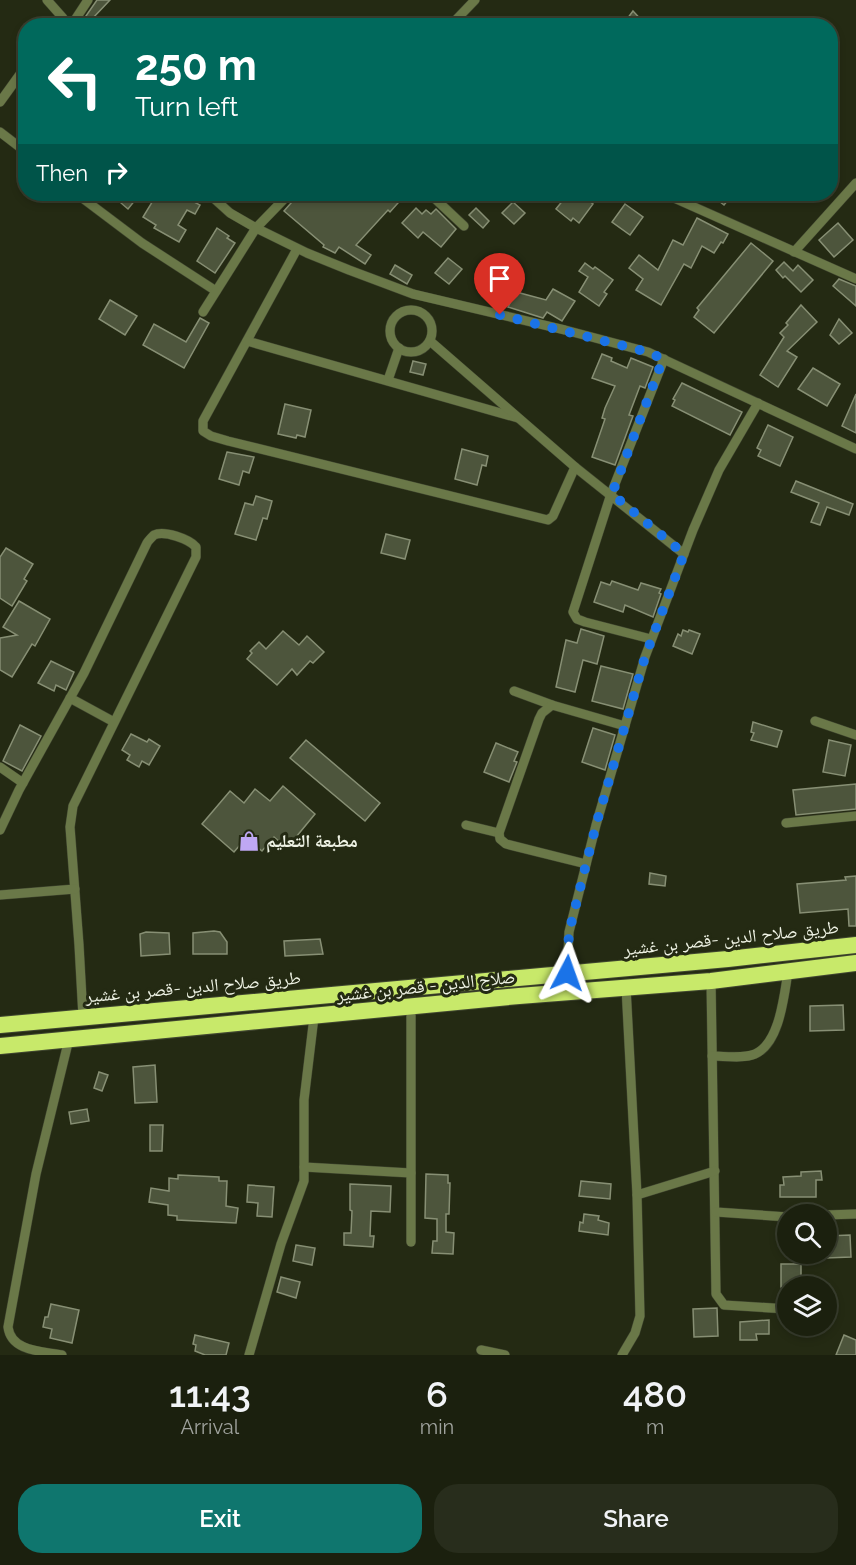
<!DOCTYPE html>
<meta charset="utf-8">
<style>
:root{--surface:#1b200e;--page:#282d1c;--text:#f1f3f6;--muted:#a0a39e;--line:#393e2e;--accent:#0f766e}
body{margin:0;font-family:Raleway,"Noto Naskh Arabic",sans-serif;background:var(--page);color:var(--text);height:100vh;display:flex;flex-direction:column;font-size:22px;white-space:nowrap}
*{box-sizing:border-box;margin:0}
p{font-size:20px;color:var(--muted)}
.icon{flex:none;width:33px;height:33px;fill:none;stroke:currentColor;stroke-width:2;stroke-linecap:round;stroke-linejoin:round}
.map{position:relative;height:1355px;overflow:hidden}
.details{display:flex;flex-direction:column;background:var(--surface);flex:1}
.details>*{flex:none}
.top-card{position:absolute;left:18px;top:18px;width:820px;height:183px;border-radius:24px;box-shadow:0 3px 9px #0003,0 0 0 2px var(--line);background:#00695c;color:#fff;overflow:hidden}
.buttons{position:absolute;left:777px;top:1204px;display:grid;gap:12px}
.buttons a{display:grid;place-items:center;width:60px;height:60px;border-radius:50%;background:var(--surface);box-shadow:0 3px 9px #0003,0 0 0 2px var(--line);font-size:30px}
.pin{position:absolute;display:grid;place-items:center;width:51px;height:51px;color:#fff;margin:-62px -26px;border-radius:50% 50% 50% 0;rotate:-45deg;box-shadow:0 0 6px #0007}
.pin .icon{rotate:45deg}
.me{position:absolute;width:66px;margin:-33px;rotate:4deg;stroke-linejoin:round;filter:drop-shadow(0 0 4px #0008)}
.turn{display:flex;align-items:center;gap:21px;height:126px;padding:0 18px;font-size:27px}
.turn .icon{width:78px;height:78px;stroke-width:2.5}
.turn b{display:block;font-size:42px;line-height:51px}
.then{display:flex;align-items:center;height:57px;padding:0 18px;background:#0003;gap:12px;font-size:22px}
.eta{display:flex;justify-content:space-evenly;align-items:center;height:102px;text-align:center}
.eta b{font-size:36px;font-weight:600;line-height:42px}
.button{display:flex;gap:12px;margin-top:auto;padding:12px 18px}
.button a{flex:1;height:69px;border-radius:24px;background:var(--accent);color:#fff;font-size:24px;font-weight:600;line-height:69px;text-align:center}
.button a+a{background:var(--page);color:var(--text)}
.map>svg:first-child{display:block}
.building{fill:#4d553c;stroke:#878f74;stroke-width:1.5}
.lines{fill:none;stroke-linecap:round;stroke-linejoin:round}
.street-casing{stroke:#404630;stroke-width:10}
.highway-casing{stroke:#404630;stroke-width:18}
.street{stroke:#6a7848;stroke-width:9}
.highway{stroke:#c8e96a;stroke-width:16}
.route{stroke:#1a73e8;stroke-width:10;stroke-dasharray:0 18}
.labels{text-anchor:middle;stroke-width:6;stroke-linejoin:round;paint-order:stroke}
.poi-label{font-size:18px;font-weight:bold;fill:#eef2e4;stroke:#242a13;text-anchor:start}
.street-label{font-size:18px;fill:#eef2e4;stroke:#242a13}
</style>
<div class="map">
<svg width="856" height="1355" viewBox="0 0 856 1355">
<rect width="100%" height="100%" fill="#242a13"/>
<g class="building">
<polygon points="97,0 110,0 92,19 99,26 79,26"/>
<polygon points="633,11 647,26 627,26 627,19"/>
<polygon points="128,194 140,194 128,209 121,203"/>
<polygon points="157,194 179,194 200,205 195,214 187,210 178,225 186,230 179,242 154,228 156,225 143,217"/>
<polygon points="299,194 406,194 390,212 388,210 356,245 371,255 365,264 339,247 335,253 323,247 324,245 284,211"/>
<polygon points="568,194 588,194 585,198 593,204 579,223 573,218 571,221 556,209"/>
<polygon points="710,194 733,194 724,205"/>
<polygon points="513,202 525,213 514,224 502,213"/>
<polygon points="625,204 643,217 630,235 612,222"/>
<polygon points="416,208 422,214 426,210 431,214 436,209 456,229 441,247 423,232 418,238 402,223"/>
<polygon points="476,208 489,221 483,228 469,215"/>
<polygon points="697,218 728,234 723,243 721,242 714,253 702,246 691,268 684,264 661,305 636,290 643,279 629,268 639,255 658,270 673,240 683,245"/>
<polygon points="838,223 853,240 834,257 819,240"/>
<polygon points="217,228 229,236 227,238 235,243 215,273 197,261"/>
<polygon points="751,243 773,261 714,333 694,317 699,310 697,308"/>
<polygon points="448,258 462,269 449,284 435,273"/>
<polygon points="784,262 793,271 798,265 813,280 801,292 785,276 783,278 776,270"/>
<polygon points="585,263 593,269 595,267 613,280 604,292 607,294 599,306 579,292 588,277 579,271"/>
<polygon points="395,265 412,275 407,284 390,274"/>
<polygon points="839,279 856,286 856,306 833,286"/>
<polygon points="553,289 575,301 562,321 547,312 543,318 508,307 516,292 546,300"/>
<polygon points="110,300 137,316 125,335 99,319"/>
<polygon points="801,305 817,322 787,351 797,357 778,387 760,375 784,337 780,333 788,325 786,323"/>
<polygon points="200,318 209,323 184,368 143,345 154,324 186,342"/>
<polygon points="839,319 852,333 839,344 830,335"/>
<polygon points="602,354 612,358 611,361 627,368 631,358 653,367 645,388 640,386 629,415 633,416 615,465 592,457 605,419 602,418 605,408 615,386 592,378"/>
<polygon points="413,361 426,364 423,375 410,372"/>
<polygon points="813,368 840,384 827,406 798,389"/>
<polygon points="682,383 742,412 730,435 672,406 675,400 673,399"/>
<polygon points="856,394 856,433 842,426"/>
<polygon points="285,404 311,410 305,437 297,435 296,438 278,434"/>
<polygon points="768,425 793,437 780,466 758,456 761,450 757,448"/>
<polygon points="462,449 488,456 486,466 482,465 477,485 455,479"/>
<polygon points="227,452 254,457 249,473 243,471 239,485 219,479"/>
<polygon points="796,481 853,504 849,515 827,507 820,525 811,522 819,503 791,492"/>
<polygon points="256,496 272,501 267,519 263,518 256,540 235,534 245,503 253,505"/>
<polygon points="386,534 410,540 405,559 381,553"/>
<polygon points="6,548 33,564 24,579 27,581 12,606 0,598 0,557"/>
<polygon points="612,581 638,590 641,583 661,589 659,593 661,594 653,617 625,605 623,612 594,602 601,582 610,585"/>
<polygon points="19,601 50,619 35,646 32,644 12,677 0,670 0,638 17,635 3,627"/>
<polygon points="581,629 604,636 597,664 583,660 575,692 556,687 566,640 577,643"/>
<polygon points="683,630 688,632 689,630 700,634 692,654 673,646 678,634 681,636"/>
<polygon points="283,631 299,645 307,636 324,652 313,663 310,661 297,675 292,669 277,685 247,659 252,653 250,651 259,642 266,649"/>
<polygon points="51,661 74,672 66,690 56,685 54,691 38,683"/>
<polygon points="601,666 633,674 623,709 592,701"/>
<polygon points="753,722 782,731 777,747 751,740 754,733 751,732"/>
<polygon points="20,725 41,736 22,771 3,761"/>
<polygon points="593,728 615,735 605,770 582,762"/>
<polygon points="131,734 147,742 149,739 160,746 149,765 142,761 139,767 127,760 130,755 122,750"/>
<polygon points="306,740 380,803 365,821 290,758"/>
<polygon points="829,740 851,745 845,776 823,772"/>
<polygon points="496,743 518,752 514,761 517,762 509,782 484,772"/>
<polygon points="856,784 856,809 796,815 793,790"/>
<polygon points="283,786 315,814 287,848 274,837 262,851 246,838 234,852 202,824 230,791 244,803 255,789 270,801"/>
<polygon points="650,873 666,876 665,886 649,884"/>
<polygon points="856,876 856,926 849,926 848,909 800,913 797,884 846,880 845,877"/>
<polygon points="214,931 220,932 227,942 227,954 193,954 193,933"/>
<polygon points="146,932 169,933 170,954 141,956 140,934"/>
<polygon points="320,939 323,954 285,956 284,941"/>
<polygon points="843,1005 844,1030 810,1031 810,1006"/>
<polygon points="155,1065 157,1102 135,1103 133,1067"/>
<polygon points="99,1072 108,1075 102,1091 94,1088"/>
<polygon points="87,1109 89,1121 71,1124 69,1112"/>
<polygon points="150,1125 163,1125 162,1151 150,1151"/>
<polygon points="821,1171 822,1180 816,1180 816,1197 780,1197 780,1185 784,1185 783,1177 801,1176 801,1172"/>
<polygon points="426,1174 448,1175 448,1183 450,1183 449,1214 446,1214 446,1232 454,1233 453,1254 432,1253 433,1241 437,1241 437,1219 425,1218"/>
<polygon points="178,1175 219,1177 219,1181 227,1181 226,1206 238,1208 236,1223 177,1220 177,1216 168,1215 168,1205 149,1202 151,1188 169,1191 169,1178 178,1179"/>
<polygon points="581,1181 611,1184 610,1199 579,1196"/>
<polygon points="350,1184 391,1186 390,1212 371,1211 370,1236 374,1236 373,1247 344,1245 344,1233 351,1233 352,1211 350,1210"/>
<polygon points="248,1185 274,1187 272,1217 257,1216 258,1203 247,1202"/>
<polygon points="584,1214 599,1216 598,1220 609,1223 608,1235 579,1231 580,1222 583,1223"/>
<polygon points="850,1235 851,1257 826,1258 826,1236"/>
<polygon points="296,1245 315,1248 312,1265 293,1261"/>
<rect x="781" y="1264" width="20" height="23"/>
<polygon points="281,1277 300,1282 296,1298 277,1292"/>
<polygon points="51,1304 79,1310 72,1343 50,1338 52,1329 43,1327 45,1317 48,1317"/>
<polygon points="717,1308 718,1336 694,1337 693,1309"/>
<polygon points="769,1320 769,1334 756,1334 757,1340 740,1340 740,1322"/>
<polygon points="195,1335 229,1343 226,1355 205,1355 195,1351 196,1345 193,1344"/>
<polygon points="844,1335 856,1340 856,1355 836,1355"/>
</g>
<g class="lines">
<g class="street-casing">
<g id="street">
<polyline points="47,0 63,18"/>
<polyline points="71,26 88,0"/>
<polyline points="450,26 475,0"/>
<polyline points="0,102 26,66"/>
<polyline points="0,132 26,152"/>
<polyline points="77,194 142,243 216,291"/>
<polyline points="209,194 230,213 256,228 307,253 349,270 413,294 565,330 648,352 856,449"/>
<polyline points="430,194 464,226"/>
<polyline points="665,194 856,279"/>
<polyline points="297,249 203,421 203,431 211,436 228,441 548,520 553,516 575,467"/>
<polyline points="794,252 856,183"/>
<circle cx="411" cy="331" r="21"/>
<polyline points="203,312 256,228 289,194"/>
<polyline points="247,341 518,418"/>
<polyline points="430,341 575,467 684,554"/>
<polyline points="388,380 399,348"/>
<polyline points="651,639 585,622 577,619 573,612 611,494 664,359"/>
<polyline points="514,691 552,705"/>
<polyline points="70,698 114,722"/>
<polyline points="815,721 856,735"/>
<polyline points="0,767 23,783"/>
<polyline points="786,823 856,816"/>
<polyline points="466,825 499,833"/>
<path d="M0,830L19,790L84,673L147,543C148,541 152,537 154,535C164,530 189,539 196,547V557L73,806L70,827L79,945L83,1017"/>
<polyline points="586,864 506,844 500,839 499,833 539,719 542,713 552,705 625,726"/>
<polyline points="0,895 75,889"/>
<polyline points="567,973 569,932 596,825 645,657 693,530 719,470 758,403"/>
<polyline points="711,981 716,1294 724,1305 788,1309"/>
<path d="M712,1056C725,1056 743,1059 755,1054C780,1043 784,995 788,972"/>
<polyline points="304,1167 411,1173"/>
<polyline points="637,1195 715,1171"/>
<polyline points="716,1212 788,1217"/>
<polyline points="826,1215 856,1214"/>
<polyline points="411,1242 411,1007"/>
<polyline points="481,1350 505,1355"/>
<path d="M62,1355C43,1351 11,1352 8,1327L36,1174L69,1039"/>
<polyline points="249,1355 281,1244 304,1181 304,1100 314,1017"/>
<polyline points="622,1355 635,1333 640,1316 637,1195 626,987"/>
</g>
</g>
<g class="highway-casing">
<g id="highway">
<polyline points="0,1025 728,959 856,945"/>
<polyline points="0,1046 519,996 711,981 856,963"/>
</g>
</g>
<use href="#street" class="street"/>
<use href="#highway" class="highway"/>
</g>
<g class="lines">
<polyline class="route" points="500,315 648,352 663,359 612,494 684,554 645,657 596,825 569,932 567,973"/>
</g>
<defs>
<g id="shop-bare" transform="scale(1.62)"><path d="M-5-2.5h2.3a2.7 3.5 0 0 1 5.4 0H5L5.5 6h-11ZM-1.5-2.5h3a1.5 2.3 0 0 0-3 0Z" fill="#bfa8f4" stroke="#242a13" stroke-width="2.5" paint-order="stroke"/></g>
</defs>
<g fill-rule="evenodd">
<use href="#shop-bare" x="249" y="841"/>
</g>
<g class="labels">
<g class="poi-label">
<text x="266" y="847">مطبعة التعليم</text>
</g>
<g class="street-label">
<text transform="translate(731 938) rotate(-6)" y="6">طريق صلاح الدين -قصر بن غشير</text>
<text transform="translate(426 986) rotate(-6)" y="6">صلاح الدين - قصر بن غشير</text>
<text transform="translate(193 987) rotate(-5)" y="6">طريق صلاح الدين -قصر بن غشير</text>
</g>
</g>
</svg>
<div class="buttons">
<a><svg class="icon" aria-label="search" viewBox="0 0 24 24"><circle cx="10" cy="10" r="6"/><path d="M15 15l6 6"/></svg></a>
<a><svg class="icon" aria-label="layers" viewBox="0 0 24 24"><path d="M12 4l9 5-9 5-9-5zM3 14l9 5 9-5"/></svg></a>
</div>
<div class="pin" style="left:500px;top:315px;background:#d93025"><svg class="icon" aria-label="arrive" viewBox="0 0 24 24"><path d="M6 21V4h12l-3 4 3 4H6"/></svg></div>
<svg class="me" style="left:567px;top:973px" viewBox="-20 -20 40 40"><path d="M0-17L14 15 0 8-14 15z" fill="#1a73e8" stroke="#fff" stroke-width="4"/></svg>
<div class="top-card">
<div class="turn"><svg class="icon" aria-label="left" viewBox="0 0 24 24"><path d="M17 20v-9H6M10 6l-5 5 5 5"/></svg><div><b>250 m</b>Turn left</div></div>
<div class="then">Then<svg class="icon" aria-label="right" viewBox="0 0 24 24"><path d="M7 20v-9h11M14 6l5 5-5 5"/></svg></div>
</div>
</div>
<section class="details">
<div class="eta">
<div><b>11:43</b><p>Arrival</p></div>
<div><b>6</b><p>min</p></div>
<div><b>480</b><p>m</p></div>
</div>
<div class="button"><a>Exit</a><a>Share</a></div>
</section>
